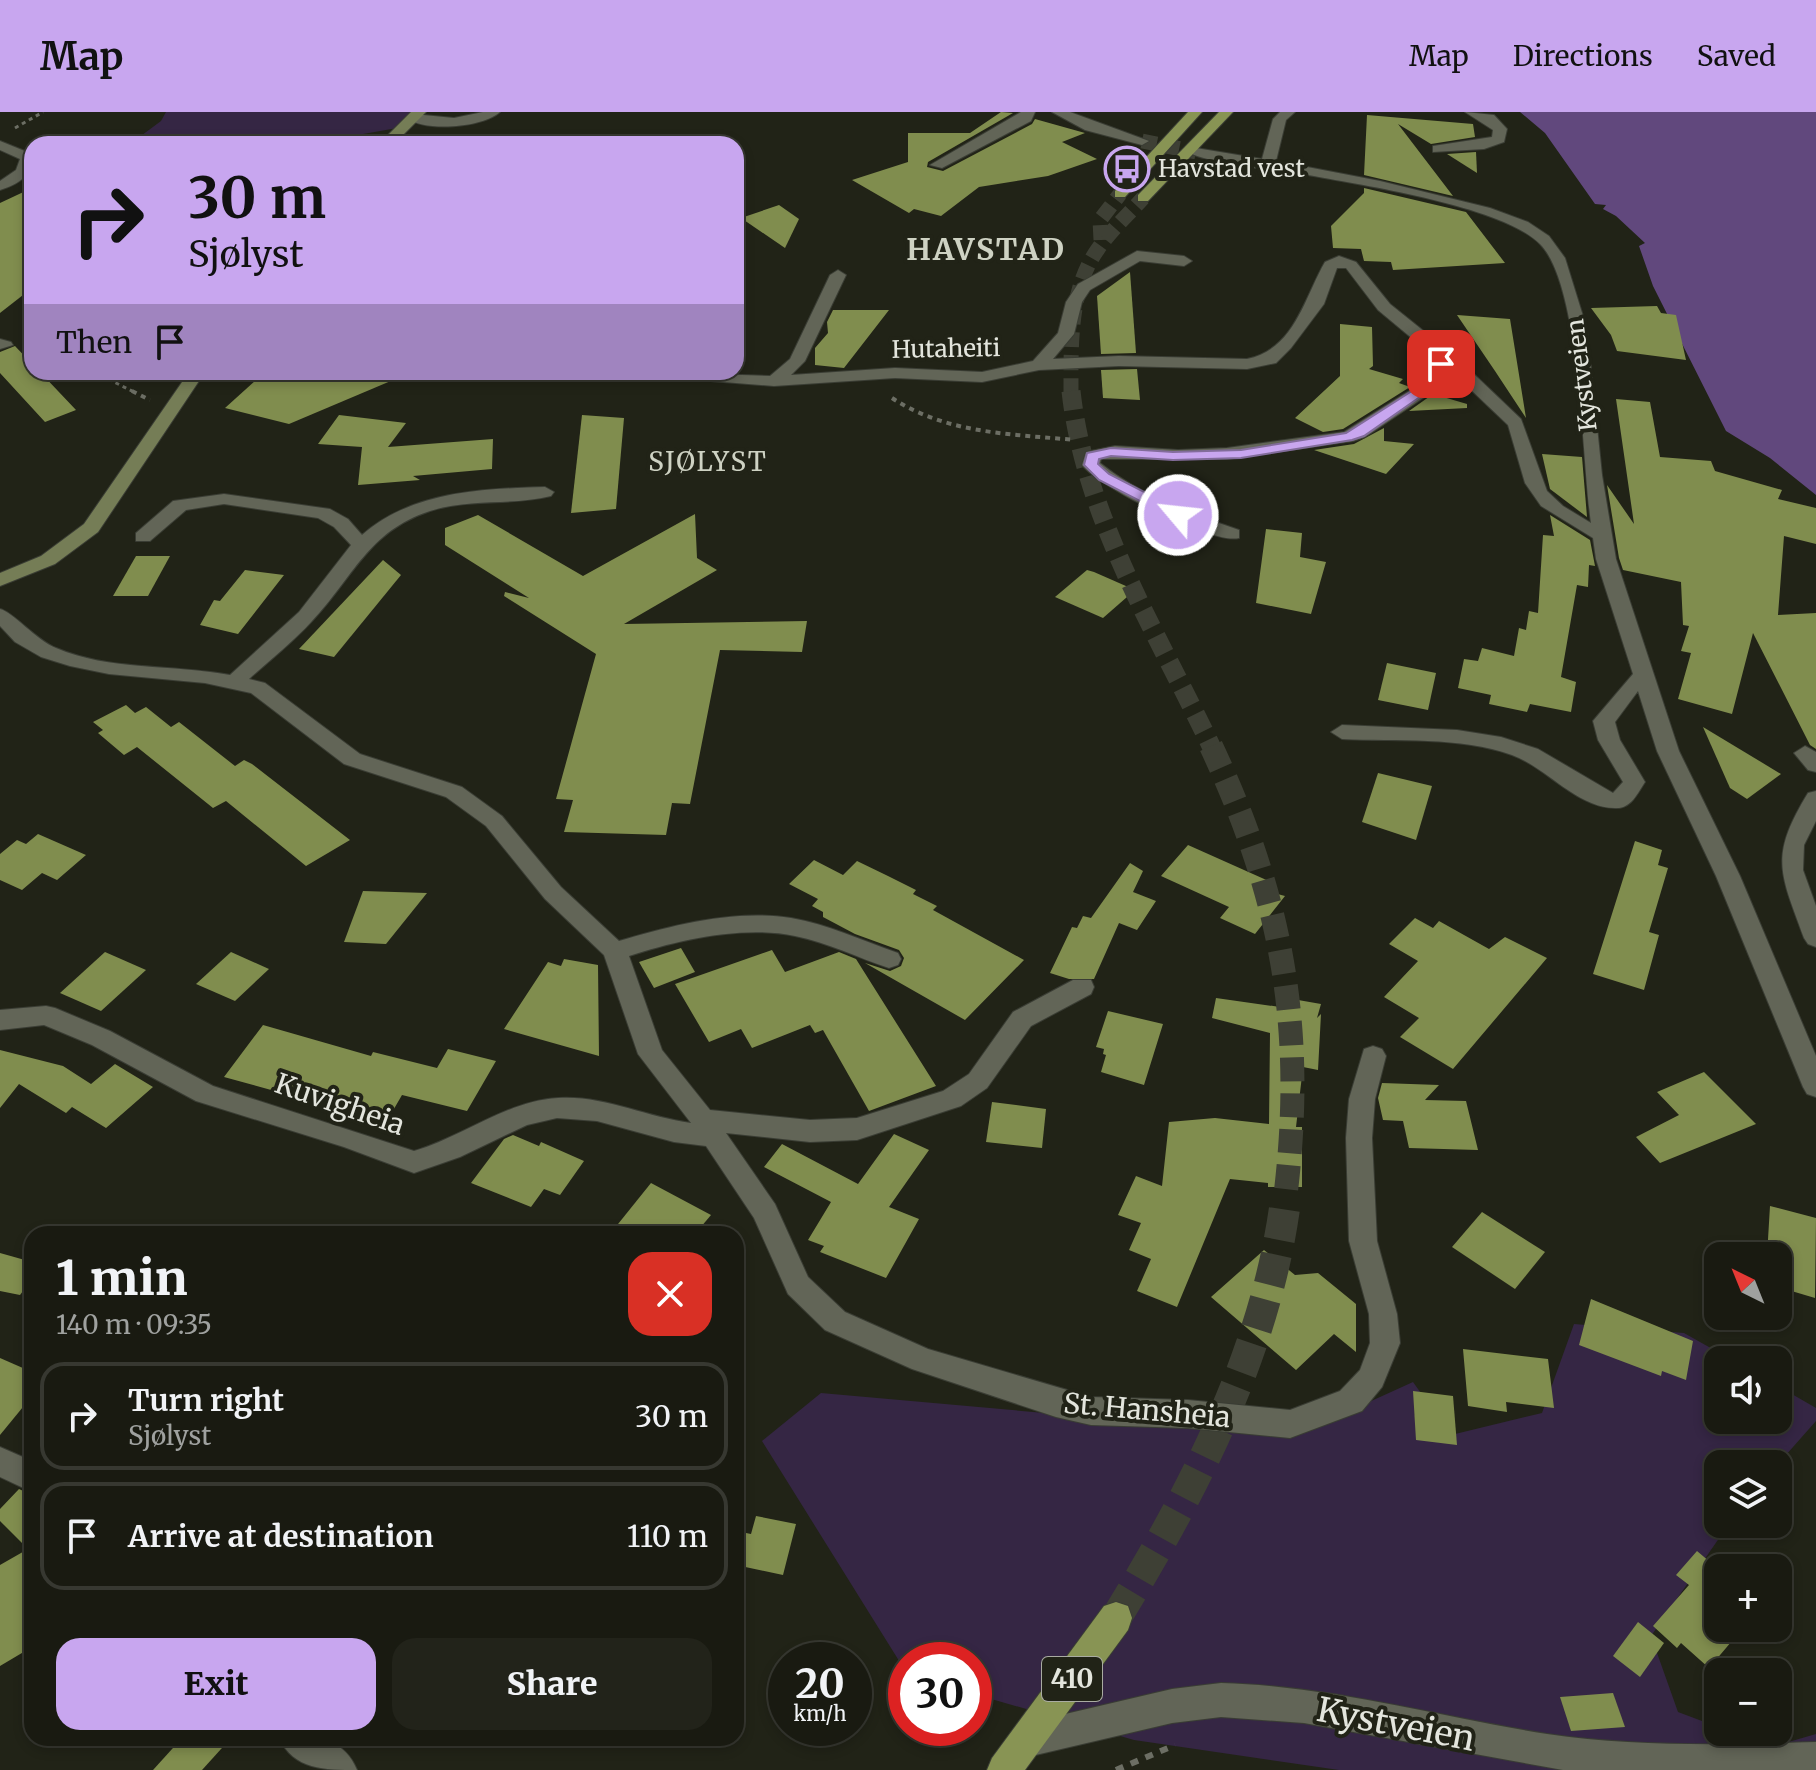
<!DOCTYPE html>
<meta charset="utf-8">
<style>
:root{--surface:#191a11;--page:#22231a;--text:#f1f3f6;--muted:#9fa19f;--line:#373831;--accent:#c8a6ef}
body{margin:0;font-family:Merriweather,serif;background:var(--page);color:var(--text);height:100vh;display:flex;flex-direction:column;font-size:30px;white-space:nowrap}
*{box-sizing:border-box;margin:0}
p{font-size:26px;color:var(--muted)}
.icon{flex:none;width:44px;height:44px;fill:none;stroke:currentColor;stroke-width:2;stroke-linecap:round;stroke-linejoin:round}
.map{position:relative;flex:1;overflow:hidden}
.sheet{position:absolute;left:24px;top:1114px;width:720px;height:520px;display:flex;flex-direction:column;background:var(--surface);border-radius:24px;box-shadow:0 4px 12px #0003,0 0 0 2px var(--line)}
.sheet>*{flex:none}
.guide{position:absolute;left:24px;top:24px;width:720px;height:244px;border-radius:24px;box-shadow:0 4px 12px #0003,0 0 0 2px var(--line);background:#c8a6ef;color:#111;overflow:hidden}
.needle{width:52px;rotate:317deg}
.tools{position:absolute;left:1704px;top:1130px;display:grid;gap:16px}
.tools a{display:grid;place-items:center;width:88px;height:88px;border-radius:16px;background:var(--surface);box-shadow:0 4px 12px #0003,0 0 0 2px var(--line);font-size:40px}
.speed{position:absolute;left:768px;top:1530px;display:flex;gap:16px;font-size:40px;font-weight:700;text-align:center}
.speed>*{display:grid;place-content:center;width:104px;height:104px;border-radius:50%;background:var(--surface);box-shadow:0 4px 12px #0003,0 0 0 2px var(--line);line-height:1}
.speed small{font-size:20px;font-weight:400}
.speed .limit{border:12px solid #d22;background:#fff;color:#111}
.pin{position:absolute;display:grid;place-items:center;width:68px;height:68px;color:#fff;margin:-34px;border-radius:16px;box-shadow:0 4px 12px #0006}
.me{position:absolute;width:88px;margin:-44px;rotate:298deg;stroke-linejoin:round;filter:drop-shadow(0 0 6px #0008)}
.turn{display:flex;align-items:center;gap:28px;height:168px;padding:0 32px;font-size:36px}
.turn .icon{width:104px;height:104px;stroke-width:2.5}
.turn b{display:block;font-size:56px;line-height:68px}
.then{display:flex;align-items:center;height:76px;padding:0 32px;background:#0003;gap:16px;font-size:30px}
.round{display:grid;place-items:center;flex:none;width:84px;height:84px;border-radius:24px;background:var(--page)}
.head{display:flex;align-items:center;justify-content:space-between;height:136px;padding:0 32px}
h1{font-size:48px;font-weight:800;line-height:60px}
.primary-button{display:flex;gap:16px;margin-top:auto;padding:16px 32px}
.primary-button a{flex:1;height:92px;border-radius:24px;background:var(--accent);color:#111;font-size:32px;font-weight:800;line-height:92px;text-align:center}
.primary-button a+a{background:var(--page);color:var(--text)}
ul{padding:0;list-style:none}
li{display:flex;align-items:center;gap:24px;height:108px;margin:0 16px 12px;padding:0 16px;border:4px solid var(--line);border-radius:24px}
li div{flex:1}
li b{display:block;font-size:30px}
li em{font-style:normal}
header{display:flex;align-items:center;gap:48px;box-sizing:border-box;height:112px;padding:0 40px;background:var(--accent);color:#111}
header strong{font-size:38px}
nav{display:flex;gap:44px;margin-inline-start:auto;font-size:28px}
.map>svg:first-child{display:block}
.green{fill:#352644}
.water{fill:#61487d}
.building{fill:#808d4e}
.lines{fill:none;stroke-linecap:round;stroke-linejoin:round}
.street-tunnel{stroke:#3e4035;stroke-width:15;stroke-dasharray:15 8;stroke-linecap:butt}
.primary-tunnel-far3{stroke:#3e4035;stroke-width:15;stroke-dasharray:15 8;stroke-linecap:butt}
.primary-tunnel-far2{stroke:#3e4035;stroke-width:19;stroke-dasharray:19 10;stroke-linecap:butt}
.primary-tunnel-far1{stroke:#3e4035;stroke-width:24;stroke-dasharray:24 12;stroke-linecap:butt}
.primary-tunnel{stroke:#3e4035;stroke-width:31;stroke-dasharray:31 15;stroke-linecap:butt}
.street-casing{stroke:#3a3d34;stroke-width:2}
.secondary-casing{stroke:#3a3d34;stroke-width:2}
.primary-casing{stroke:#3a3d34;stroke-width:2}
.path-far2{stroke:#6c6e64;stroke-width:3;stroke-dasharray:4 4;stroke-linecap:butt}
.path-far1{stroke:#6c6e64;stroke-width:4;stroke-dasharray:5 5;stroke-linecap:butt}
.path{stroke:#6c6e64;stroke-width:6;stroke-dasharray:8 8;stroke-linecap:butt}
.street{fill:#626557;fill-rule:evenodd}
.secondary{fill:#757d56;fill-rule:evenodd}
.primary{fill:#889454;fill-rule:evenodd}
.route{fill:#c8a6ef;stroke:#826c9b;stroke-width:2}
.labels{text-anchor:middle;stroke-width:8;stroke-linejoin:round;paint-order:stroke}
.far-poi-label{font-size:24px;fill:#e3e5dd;stroke:#212317;text-anchor:start}
.far-street-label{font-size:24px;fill:#e3e5dd;stroke:#212317}
.far-neighbourhood-label{font-size:26px;letter-spacing:2px;fill:#ced2c3;stroke:#212317}
.shield{fill:#212317;stroke:#a9aba2;stroke-width:2}
.shield-label{font-size:26px;font-weight:bold;fill:#e3e5dd}
.street-label{font-size:28px;fill:#e3e5dd;stroke:#212317}
.far-district-label{font-size:30px;font-weight:bold;letter-spacing:2px;fill:#ced2c3;stroke:#212317}
.near-street-label{font-size:34px;fill:#e3e5dd;stroke:#212317}
</style>
<header>
<strong>Map</strong>
<nav><a>Map</a><a>Directions</a><a>Saved</a></nav>
</header>
<div class="map">
<svg width="1816" height="1658" viewBox="0 0 1816 1658">
<rect width="100%" height="100%" fill="#212317"/>
<g class="green">
<polygon points="166,0 422,0 403,15 306,32 130,32 161,9"/>
<polygon points="1574,1212 1684,1221 1732,1248 1718,1248 1718,1308 1778,1308 1778,1274 1816,1296 1816,1309 1778,1352 1718,1352 1718,1412 1729,1412 1651,1524 1678,1600 1718,1615 1718,1620 1731,1620 1771,1635 1816,1622 1816,1658 1339,1658 1134,1628 974,1582 974,1548 906,1548 906,1560 762,1329 821,1281 1101,1306 1347,1300 1413,1270 1451,1323 1542,1301"/>
</g>
<polygon class="water" points="1520,0 1816,0 1816,383 1770,346 1726,319 1653,174 1639,134 1645,131 1616,104 1603,97 1606,93 1595,92 1545,21"/>
<g class="building">
<polygon points="1001,0 1013,1 928,50 927,55 943,59 1032,12 1035,7 1085,21 1062,30 1097,47 1048,64 979,75 941,104 914,97 909,101 852,68 908,50 908,21 970,21"/>
<polygon points="1367,3 1473,12 1475,25 1431,32 1398,12 1453,84 1364,63"/>
<polygon points="1476,40 1477,61 1447,42"/>
<polygon points="32,76 32,176 0,201 0,91"/>
<polygon points="1364,76 1466,100 1505,151 1393,158 1391,150 1364,149 1361,137 1333,136 1331,114 1364,81"/>
<polygon points="779,93 799,107 785,136 741,106"/>
<polygon points="1130,160 1136,241 1101,242 1097,184"/>
<polygon points="1657,194 1661,201 1676,203 1686,248 1617,239 1611,223 1591,196"/>
<polygon points="833,198 889,198 844,256 815,253 815,236 828,221 827,210"/>
<polygon points="1457,203 1510,207 1526,306 1495,259"/>
<polygon points="1340,212 1372,215 1373,254 1369,257 1403,267 1399,271 1410,275 1343,317 1323,320 1295,306 1340,264"/>
<polygon points="15,234 32,252 32,260 40,260 76,298 45,310 0,261 0,240"/>
<polygon points="1137,257 1140,288 1103,286 1101,258"/>
<polygon points="265,260 412,260 289,312 225,296"/>
<polygon points="1433,282 1467,292 1467,296 1409,299"/>
<polygon points="1616,287 1650,290 1660,345 1711,349 1715,359 1782,378 1778,387 1816,396 1816,432 1784,424 1778,503 1816,501 1816,637 1810,633 1753,521 1732,602 1678,587 1691,541 1681,539 1689,514 1683,513 1681,470 1623,458 1619,446 1607,373 1634,412"/>
<polygon points="339,303 406,311 388,335 493,327 492,357 413,364 420,368 358,373 362,335 318,332"/>
<polygon points="582,303 624,306 616,397 571,401"/>
<polygon points="1384,316 1384,329 1414,332 1386,362 1314,338 1354,332"/>
<polygon points="1542,342 1582,345 1587,405 1550,377"/>
<polygon points="695,402 697,446 717,458 624,512 807,509 802,540 720,538 690,692 672,691 666,723 564,720 573,688 556,687 596,542 504,484 505,480 529,486 445,433 445,416 478,403 583,464"/>
<polygon points="1550,403 1590,428 1595,454 1589,453 1588,475 1577,473 1561,565 1576,570 1571,600 1530,592 1527,600 1489,592 1491,583 1458,576 1464,547 1478,549 1482,536 1514,544 1519,516 1526,518 1529,499 1538,501 1543,423 1554,424"/>
<polygon points="1266,417 1302,421 1300,445 1326,450 1311,502 1256,491"/>
<polygon points="136,444 170,444 148,484 113,484"/>
<polygon points="383,448 401,463 334,545 299,537"/>
<polygon points="245,458 284,463 238,522 200,513 214,488 220,489"/>
<polygon points="1087,458 1094,460 1135,478 1103,506 1055,485"/>
<polygon points="1387,551 1436,561 1428,598 1378,588"/>
<polygon points="126,593 135,601 146,595 171,615 179,610 235,654 244,648 252,652 350,728 306,754 226,689 213,696 137,635 124,643 98,621 103,618 93,610"/>
<polygon points="1703,615 1781,662 1747,687 1730,676"/>
<polygon points="1378,661 1432,674 1416,728 1362,710"/>
<polygon points="38,722 86,743 57,768 42,761 22,778 0,768 0,742 17,728 26,732"/>
<polygon points="1635,729 1662,738 1658,753 1668,756 1649,820 1659,823 1644,878 1593,862"/>
<polygon points="1188,733 1273,771 1266,779 1285,784 1255,822 1220,806 1229,795 1161,764"/>
<polygon points="814,748 843,763 857,749 888,764 916,778 913,782 937,794 933,798 1024,848 965,908 865,851 890,859 901,854 904,846 899,838 855,822 823,805 823,800 812,794 818,787 789,772"/>
<polygon points="1130,751 1143,759 1133,780 1156,789 1137,818 1119,811 1094,867 1069,867 1050,861 1072,815 1077,816 1083,804 1091,806"/>
<polygon points="363,779 427,781 386,832 344,830"/>
<polygon points="1415,806 1433,816 1439,809 1489,837 1505,825 1547,846 1453,957 1400,925 1419,906 1384,885 1418,849 1389,832"/>
<polygon points="681,836 695,860 654,876 639,850"/>
<polygon points="772,838 785,860 839,840 856,847 936,974 869,999 823,918 815,921 810,913 752,936 741,917 709,930 675,872"/>
<polygon points="105,840 146,858 101,899 60,881"/>
<polygon points="231,840 269,857 235,889 196,872"/>
<polygon points="564,847 598,853 599,944 504,917 548,850 561,854"/>
<polygon points="1281,885 1321,892 1317,906 1321,902 1318,958 1303,955 1296,1015 1302,1015 1302,1075 1268,1075 1268,1071 1230,1067 1177,1195 1137,1179 1151,1147 1129,1138 1141,1111 1118,1103 1136,1064 1162,1074 1169,1010 1215,1006 1269,1012 1270,921 1212,906 1216,886 1280,895"/>
<polygon points="1108,899 1163,912 1144,973 1101,960 1106,943 1103,942 1104,937 1096,935"/>
<polygon points="263,913 371,944 373,940 437,956 448,937 496,949 467,999 402,983 391,1002 287,974 282,981 224,965"/>
<polygon points="0,938 63,954 91,972 115,952 153,975 106,1016 72,995 66,1001 19,972 0,996"/>
<polygon points="1704,960 1756,1012 1660,1051 1636,1025 1679,1003 1657,980"/>
<polygon points="1382,971 1439,973 1425,988 1466,989 1478,1038 1409,1036 1403,1009 1383,1008 1378,986"/>
<polygon points="992,990 1046,997 1042,1036 986,1030"/>
<polygon points="894,1022 929,1038 889,1095 919,1107 886,1166 820,1140 824,1134 808,1128 831,1090 764,1055 782,1032 858,1072"/>
<polygon points="513,1023 539,1034 541,1030 584,1049 560,1083 544,1077 531,1095 471,1071 504,1027"/>
<polygon points="651,1071 711,1103 695,1122 610,1122"/>
<polygon points="1770,1094 1816,1106 1815,1186 1778,1175 1778,1144 1767,1144"/>
<polygon points="1482,1100 1545,1140 1515,1177 1452,1135"/>
<polygon points="1264,1138 1295,1163 1318,1161 1356,1192 1356,1240 1334,1222 1296,1258 1211,1185"/>
<polygon points="0,1141 32,1150 32,1167 20,1183 0,1179"/>
<polygon points="1591,1187 1693,1229 1686,1268 1662,1259 1661,1264 1579,1233"/>
<polygon points="1463,1237 1548,1247 1554,1296 1506,1290 1507,1300 1468,1294"/>
<polygon points="0,1246 32,1260 32,1284 0,1323"/>
<polygon points="1413,1279 1453,1284 1457,1333 1416,1328"/>
<polygon points="19,1377 32,1383 32,1535 0,1554 0,1453 28,1437 0,1409 0,1397"/>
<polygon points="756,1404 796,1412 783,1463 736,1453 736,1419 751,1422"/>
<polygon points="1697,1439 1710,1450 1718,1441 1718,1516 1743,1516 1709,1556 1681,1531 1677,1536 1653,1514 1689,1473 1676,1463"/>
<polygon points="1638,1510 1664,1531 1640,1565 1613,1544"/>
<polygon points="1613,1581 1625,1615 1571,1619 1560,1585"/>
<polygon points="182,1626 231,1626 202,1658 153,1658"/>
</g>
<g class="lines">
<polyline class="street-tunnel" points="1142,29 1196,40"/>
<g class="primary-tunnel-far3">
<polyline points="1101,128 1100,108 1120,82"/>
<path d="M1071,281C1071,234 1069,177 1098,137C1111,118 1128,103 1143,86"/>
</g>
<path class="primary-tunnel-far2" d="M1071,279C1085,407 1158,522 1212,636"/>
<path class="primary-tunnel-far1" d="M1211,634C1283,788 1306,918 1285,1087"/>
<path class="primary-tunnel" d="M1116,1506C1195,1376 1267,1238 1286,1085"/>
<g class="street-casing">
<g id="street">
<path d="M483,0H500C482,16 425,20 406,6L413,2L454,6Z"/>
<polygon points="1021,0 1035,0 1031,9 942,56 930,53"/>
<polygon points="1052,0 1070,0 1149,29 1142,33 1085,18"/>
<path d="M1280,0H1295L1286,8L1276,49L1380,69L1490,96L1528,110L1549,124L1565,146L1587,217L1602,363L1616,447L1679,639L1740,764L1816,944V985L1807,982L1803,975L1716,764L1657,639L1638,579L1615,610L1620,628L1645,670C1637,682 1631,697 1615,696C1577,696 1546,655 1512,643C1460,624 1397,630 1342,627L1331,620L1342,613L1457,618L1501,625L1538,637L1613,681L1623,670L1598,628L1593,609L1633,562L1596,447L1593,426L1541,394L1525,371L1508,313L1447,255L1429,282L1365,325L1353,329L1227,347H1101L1100,351C1141,384 1190,401 1239,418V426C1212,433 1100,375 1082,353L1086,340L1115,334L1178,338L1227,336L1344,320L1417,274L1438,248L1378,198L1346,156H1337L1324,192L1291,236L1276,251L1247,257L1119,254L1039,258L982,270L895,266L774,274L660,265L652,260L770,264L790,247L830,163L838,158L846,163L805,249L791,263L895,256L982,260L1033,249L1058,221L1066,190L1078,172L1137,139L1184,144L1192,149L1184,154L1140,149L1090,178L1082,190L1074,222L1053,247L1119,244L1247,247C1295,237 1304,186 1325,150L1339,144L1356,150L1390,192L1456,245L1521,307L1547,379L1563,394L1591,411C1582,348 1581,173 1540,132C1503,94 1361,73 1308,63C1285,59 1202,51 1189,40L1196,36L1262,47L1273,7Z"/>
<polygon points="1465,0 1494,3 1507,17 1504,30 1484,37 1433,40 1433,34 1492,25 1493,18"/>
<path d="M0,29L32,42C32,63 20,72 0,78V69L16,58L20,47L0,38Z"/>
<polygon points="0,227 11,230 13,233 0,237"/>
<path d="M545,375L554,380L551,384C512,394 470,386 430,399C368,419 353,466 312,509C293,530 270,548 249,567L265,571L360,642L462,675L502,704L561,775L619,829C672,813 736,797 791,806C827,812 863,829 898,841L901,847L898,853L889,856C858,846 827,830 795,824C743,813 678,828 629,844L662,938L710,998L810,1008L857,1006L943,979L969,962L1013,900L1073,868H1091L1094,875L1091,882L1031,914L987,976L961,994L857,1028L810,1030L726,1021L775,1092L808,1165L845,1200L928,1237L1091,1285L1188,1288L1290,1298L1340,1279L1360,1258L1370,1231L1369,1202L1349,1129L1346,1026L1349,987L1364,937L1373,934L1382,937L1386,944L1375,987L1372,1026L1377,1129L1397,1202L1400,1231L1382,1275L1362,1299L1290,1326L1188,1316L1091,1313L1056,1305L912,1257L825,1218L788,1182L754,1106L706,1034L674,1030L597,1009L557,1006L527,1013L460,1045L414,1061L344,1035L196,989L92,933L44,913L0,918V898L46,894L55,896L110,919L213,974L414,1039C463,1025 506,989 558,986C603,983 646,1005 691,1011L638,942L604,843L545,787L486,714L446,685L344,652L251,581L205,571L109,562L70,554L41,545L15,530L0,514V497C13,500 36,528 56,536C109,559 173,552 230,563L299,500L351,433L334,415L318,406L224,392L186,398L150,429H136V421L173,389L224,382L330,397L348,407L362,423C412,379 482,377 545,375Z"/>
<polygon points="1805,634 1816,640 1816,660 1808,658 1794,641"/>
<path d="M1816,679V709L1804,733L1803,758L1816,794V835L1808,832L1804,826C1780,760 1769,745 1808,681Z"/>
<polygon points="0,1335 32,1349 32,1380 0,1365"/>
<path d="M1221,1571C1331,1574 1439,1605 1547,1622C1636,1635 1727,1633 1816,1630V1658H1563L1304,1611L1221,1605L1172,1611L1027,1645L1015,1640L1010,1628L1015,1616L1027,1611L1172,1577Z"/>
<path d="M279,1626C312,1626 342,1622 357,1658C325,1658 294,1658 279,1626Z"/>
</g>
</g>
<g class="secondary-casing">
<g id="secondary">
<polygon points="411,0 426,0 394,32 379,32"/>
<polygon points="189,260 205,260 98,420 55,452 0,474 0,461 41,444 84,412"/>
</g>
</g>
<g class="primary-casing">
<g id="primary">
<polygon points="1188,0 1202,0 1125,85 1115,85 1115,79"/>
<polygon points="1219,0 1233,0 1148,89 1138,89 1138,83"/>
<polygon points="1116,1490 1128,1494 1132,1506 1128,1518 1025,1658 987,1658 992,1646 1104,1494"/>
</g>
</g>
<g class="path-far2">
<polyline points="15,16 43,0"/>
<polyline points="94,260 136,281"/>
</g>
<g class="path-far1">
<polyline points="132,279 150,288"/>
<path d="M892,286C947,322 1011,322 1075,328"/>
</g>
<polyline class="path" points="1116,1658 1175,1633"/>
<use href="#street" class="street"/>
<use href="#secondary" class="secondary"/>
<use href="#primary" class="primary"/>
</g>
<polygon class="route" points="1437,249 1448,252 1427,280 1364,324 1352,328 1241,346 1173,348 1111,344 1099,347 1098,352 1109,362 1183,400 1183,406 1173,406 1099,368 1084,353 1087,341 1111,336 1173,340 1241,338 1346,321 1418,275"/>
<defs>
<g id="bus-ring" transform="scale(2.3)"><circle r="9.5" fill="#212317" stroke="#c8a6ef" stroke-width="1.5"/><path d="M-5-6H5V4H4V6H2V4H-2V6H-4V4H-5ZM-3.5-4V0h7V-4ZM-3.5 1.2v1.5H-2V1.2ZM2 1.2v1.5H3.5V1.2Z" fill="#c8a6ef"/></g>
</defs>
<g fill-rule="evenodd">
<use href="#bus-ring" x="1127" y="57"/>
</g>
<g class="labels">
<g class="far-poi-label">
<text x="1158" y="65">Havstad vest</text>
</g>
<g class="far-street-label">
<text transform="translate(946 237) rotate(-1)" y="8">Hutaheiti</text>
<text transform="translate(1582 263) rotate(-97)" y="8">Kystveien</text>
</g>
<g class="far-neighbourhood-label">
<text x="708" y="359">SJØLYST</text>
</g>
<rect class="shield" x="1042" y="1545" width="60" height="44" rx="6"/>
<g class="shield-label">
<text x="1072" y="1576">410</text>
</g>
<g class="street-label">
<text transform="translate(340 992) rotate(19)" y="10">Kuvigheia</text>
<text transform="translate(1147 1298) rotate(5)" y="10">St. Hansheia</text>
</g>
<g class="far-district-label">
<text x="986" y="148">HAVSTAD</text>
</g>
<g class="near-street-label">
<text transform="translate(1396 1612) rotate(11)" y="12">Kystveien</text>
</g>
</g>
</svg>
<div class="tools">
<a><svg class="needle" viewBox="-14 -14 28 28"><path d="M0-13l5 13h-10z" fill="#e53935"/><path d="M0 13l5-13h-10z" fill="#9fa19f"/></svg></a>
<a><svg class="icon" aria-label="sound" viewBox="0 0 24 24"><path d="M4 9h4l5-4v14l-5-4H4zM17 9q2 3 0 6"/></svg></a>
<a><svg class="icon" aria-label="layers" viewBox="0 0 24 24"><path d="M12 4l9 5-9 5-9-5zM3 14l9 5 9-5"/></svg></a>
<a>+</a>
<a>−</a>
</div>
<div class="speed"><div>20<small>km/h</small></div><div class="limit">30</div></div>
<div class="pin" style="left:1441px;top:252px;background:#d93025"><svg class="icon" aria-label="arrive" viewBox="0 0 24 24"><path d="M6 21V4h12l-3 4 3 4H6"/></svg></div>
<svg class="me" style="left:1178px;top:403px" viewBox="-20 -20 40 40"><circle r="17" fill="#c8a6ef" stroke="#fff" stroke-width="3"/><path d="M0-11L8 9 0 5-8 9z" fill="#fff"/></svg>
<div class="guide">
<div class="turn"><svg class="icon" aria-label="right" viewBox="0 0 24 24"><path d="M7 20v-9h11M14 6l5 5-5 5"/></svg><div><b>30 m</b>Sjølyst</div></div>
<div class="then">Then<svg class="icon" aria-label="arrive" viewBox="0 0 24 24"><path d="M6 21V4h12l-3 4 3 4H6"/></svg></div>
</div>
<section class="sheet">
<div class="head"><div><h1>1 min</h1><p>140 m · 09:35</p></div><a class="round" style="background:#d93025;color:#fff"><svg class="icon" aria-label="close" viewBox="0 0 24 24"><path d="M6 6l12 12M18 6L6 18"/></svg></a></div>
<ul>
<li><svg class="icon" aria-label="right" viewBox="0 0 24 24"><path d="M7 20v-9h11M14 6l5 5-5 5"/></svg><div><b>Turn right</b><p>Sjølyst</p></div><em>30 m</em></li>
<li><svg class="icon" aria-label="arrive" viewBox="0 0 24 24"><path d="M6 21V4h12l-3 4 3 4H6"/></svg><div><b>Arrive at destination</b></div><em>110 m</em></li>
</ul>
<div class="primary-button"><a>Exit</a><a>Share</a></div>
</section>
</div>
